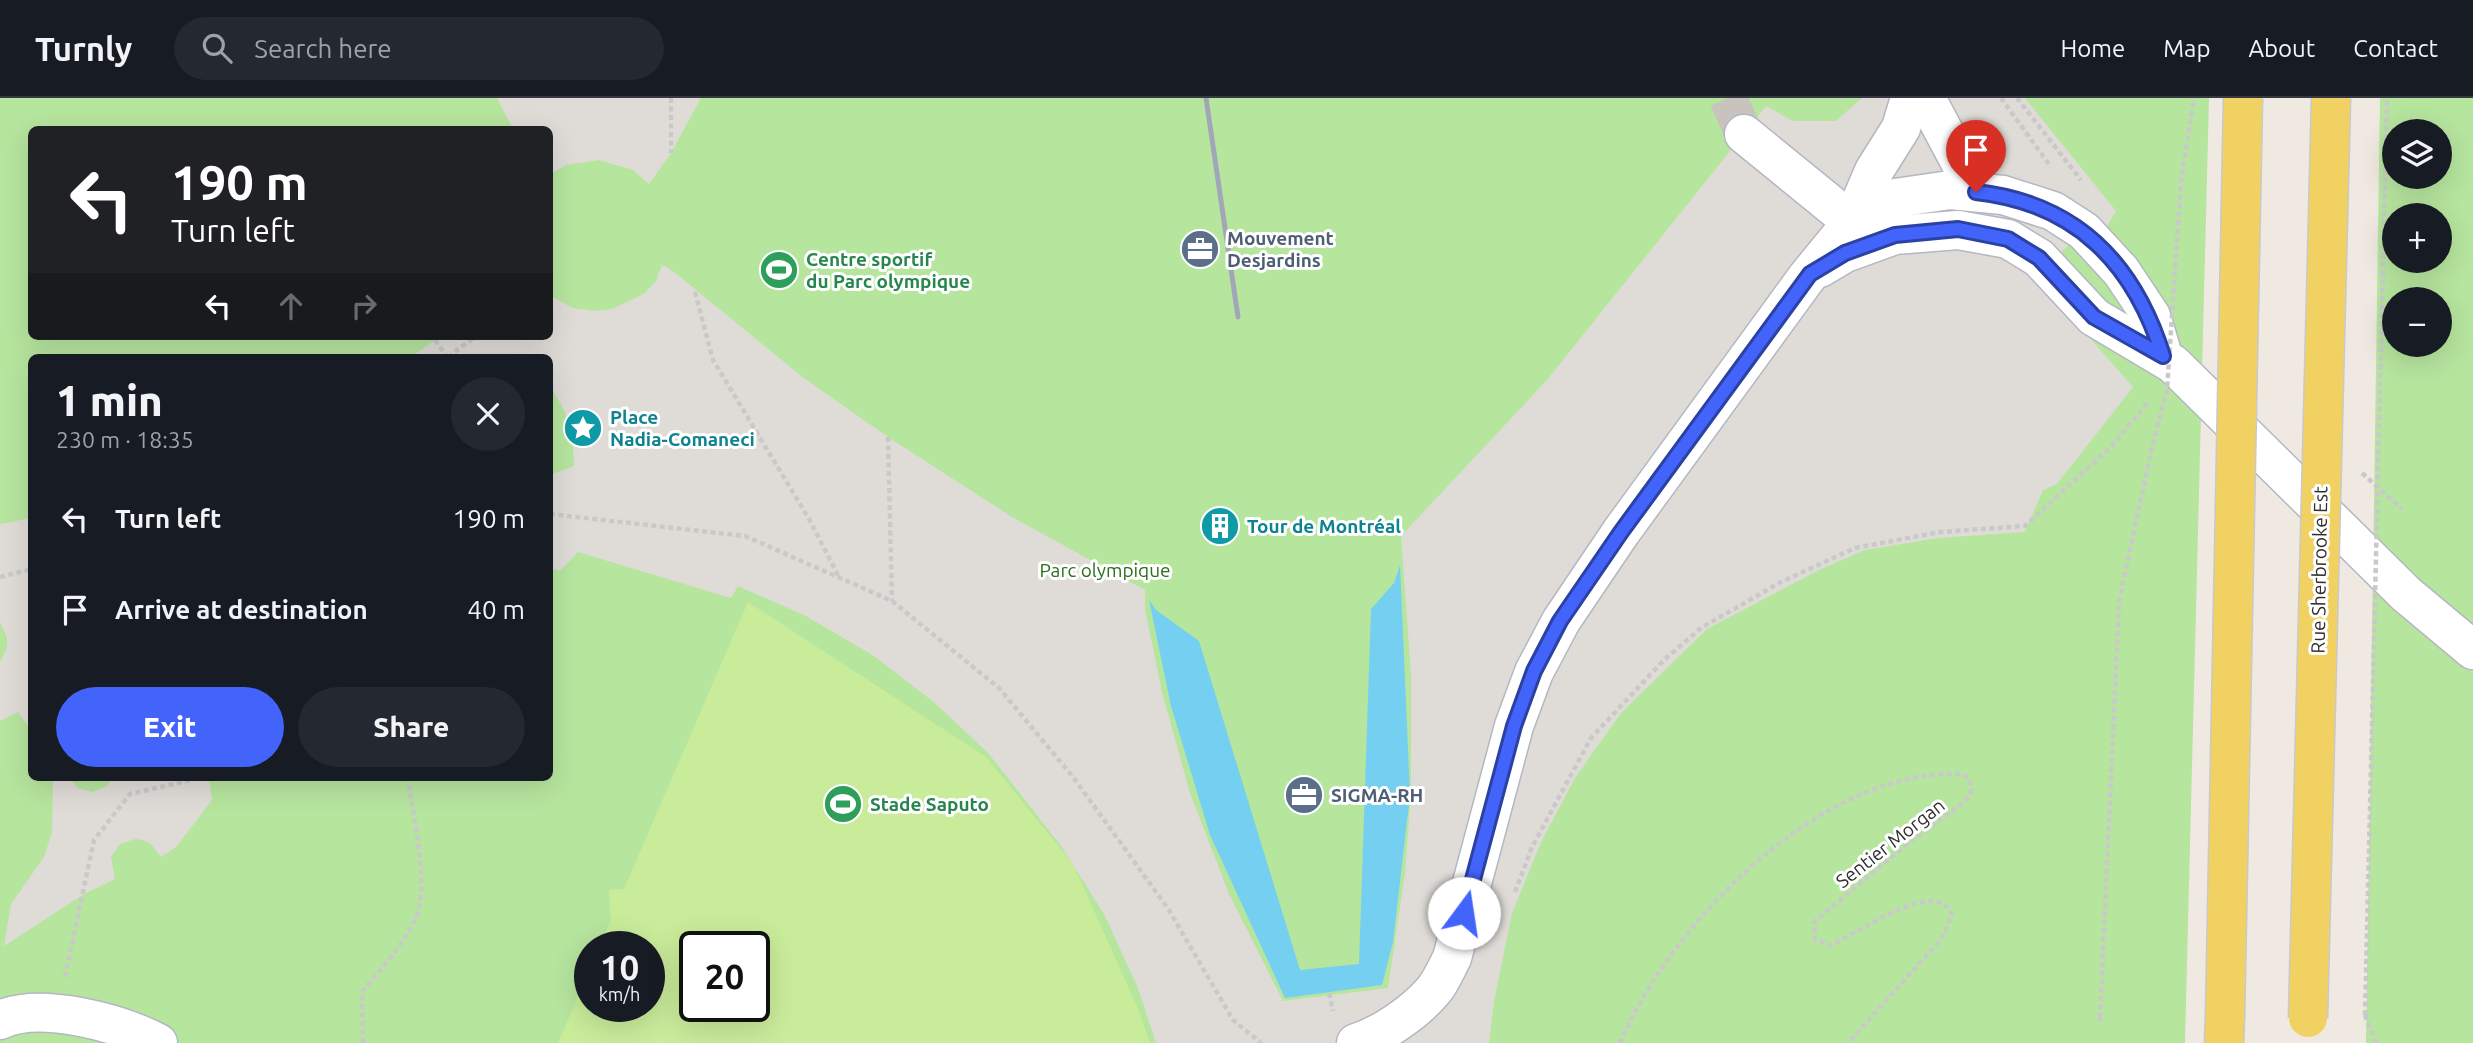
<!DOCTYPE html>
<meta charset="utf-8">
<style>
:root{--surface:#171b24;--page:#242831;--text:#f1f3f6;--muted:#9ea1a6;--line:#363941;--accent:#4264fb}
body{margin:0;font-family:Ubuntu,sans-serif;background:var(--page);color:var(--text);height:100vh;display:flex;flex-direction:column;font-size:26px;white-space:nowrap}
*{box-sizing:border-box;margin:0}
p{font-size:23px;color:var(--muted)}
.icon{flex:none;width:38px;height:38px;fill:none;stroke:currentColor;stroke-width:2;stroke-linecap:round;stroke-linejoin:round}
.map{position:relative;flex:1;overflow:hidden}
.sheet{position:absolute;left:28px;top:256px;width:525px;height:427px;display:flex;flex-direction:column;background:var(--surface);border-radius:10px;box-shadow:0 7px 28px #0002}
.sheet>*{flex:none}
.top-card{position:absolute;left:28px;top:28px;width:525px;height:214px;border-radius:10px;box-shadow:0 7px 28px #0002;background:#202124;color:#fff;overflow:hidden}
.tools{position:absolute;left:2382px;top:21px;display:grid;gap:14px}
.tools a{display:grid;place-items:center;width:70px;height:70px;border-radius:50%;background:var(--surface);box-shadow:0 7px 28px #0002;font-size:35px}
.speed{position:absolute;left:574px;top:833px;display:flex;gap:14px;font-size:35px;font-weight:700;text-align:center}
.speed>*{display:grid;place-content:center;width:91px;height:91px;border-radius:50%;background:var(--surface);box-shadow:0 7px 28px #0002;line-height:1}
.speed small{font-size:18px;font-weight:400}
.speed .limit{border:4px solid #111;border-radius:10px;background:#fff;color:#111}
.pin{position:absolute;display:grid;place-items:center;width:60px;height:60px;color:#fff;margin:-72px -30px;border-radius:50% 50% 50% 0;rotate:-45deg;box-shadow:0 0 7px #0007}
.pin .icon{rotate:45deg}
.me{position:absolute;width:77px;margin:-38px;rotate:14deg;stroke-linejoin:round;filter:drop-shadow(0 0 5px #0008)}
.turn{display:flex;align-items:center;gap:24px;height:147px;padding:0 28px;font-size:32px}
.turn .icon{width:91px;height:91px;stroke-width:2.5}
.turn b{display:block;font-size:49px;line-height:60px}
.lanes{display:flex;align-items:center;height:66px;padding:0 28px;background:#0003;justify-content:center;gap:35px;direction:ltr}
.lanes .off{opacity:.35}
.round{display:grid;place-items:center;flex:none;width:74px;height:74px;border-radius:37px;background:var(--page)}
.overview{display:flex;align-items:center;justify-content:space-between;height:119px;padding:0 28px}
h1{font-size:42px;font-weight:800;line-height:52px}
.action{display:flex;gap:14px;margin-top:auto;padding:14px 28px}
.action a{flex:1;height:80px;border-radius:42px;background:var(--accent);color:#fff;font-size:28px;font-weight:800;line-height:80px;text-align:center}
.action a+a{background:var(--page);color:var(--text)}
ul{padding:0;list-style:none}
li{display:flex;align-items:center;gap:21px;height:91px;padding:0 28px}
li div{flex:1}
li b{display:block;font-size:26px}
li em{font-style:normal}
header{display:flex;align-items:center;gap:42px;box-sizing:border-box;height:98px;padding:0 35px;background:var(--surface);border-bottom:2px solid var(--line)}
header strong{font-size:33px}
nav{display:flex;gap:38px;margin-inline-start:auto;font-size:24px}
.search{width:490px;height:63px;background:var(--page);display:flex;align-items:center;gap:18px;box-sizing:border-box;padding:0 24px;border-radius:38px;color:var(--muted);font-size:26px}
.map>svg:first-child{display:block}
.green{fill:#b6e59e;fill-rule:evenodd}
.pitch{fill:#c9ec9a;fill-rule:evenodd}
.plaza{fill:#dfdcd8}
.water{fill:#75cff0}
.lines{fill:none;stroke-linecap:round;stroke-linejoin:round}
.minor-tunnel{stroke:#c8c4bd;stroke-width:38;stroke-dasharray:38 19;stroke-linecap:butt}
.minor-casing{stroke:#b4b7c1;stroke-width:41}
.major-casing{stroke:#c9c9c9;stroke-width:41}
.path{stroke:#c9c9c9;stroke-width:4.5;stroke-dasharray:5 3.5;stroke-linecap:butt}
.minor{stroke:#fff;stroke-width:38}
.major{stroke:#f2d163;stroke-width:38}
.rail{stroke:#a3a6b8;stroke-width:5}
.major-bridge-casing{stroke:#c9c9c9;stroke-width:41;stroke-linecap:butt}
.path-bridge{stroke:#c9c9c9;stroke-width:4.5;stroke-dasharray:5 3.5;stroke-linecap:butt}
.major-bridge{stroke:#f2d163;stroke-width:38}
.route-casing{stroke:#2b41a3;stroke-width:18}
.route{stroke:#4264fb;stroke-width:12}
.labels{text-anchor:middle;stroke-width:6;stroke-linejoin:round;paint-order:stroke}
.service-label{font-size:19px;font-weight:bold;fill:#4e5e75;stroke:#fff;text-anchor:start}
.leisure-label{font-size:19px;font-weight:bold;fill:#27864d;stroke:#fff;text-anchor:start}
.culture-label{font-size:19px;font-weight:bold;fill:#0d838f;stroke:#fff;text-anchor:start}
.park-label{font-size:19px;fill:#2c6e1b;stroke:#fff}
.street-label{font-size:19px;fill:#2e2e2e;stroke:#fff}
</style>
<header>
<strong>Turnly</strong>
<div class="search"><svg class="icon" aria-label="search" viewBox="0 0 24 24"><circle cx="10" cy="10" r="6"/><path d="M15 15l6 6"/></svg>Search here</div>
<nav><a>Home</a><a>Map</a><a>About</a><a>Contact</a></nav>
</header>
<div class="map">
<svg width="2473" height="945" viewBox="0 0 2473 945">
<rect width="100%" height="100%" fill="#efe9e1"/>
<g class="green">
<path d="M0,0H2209L2185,945H0ZM32,32H550V238H32ZM32,259H550V679H32ZM590,849H649V908H590ZM695,849H754V908H695Z"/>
<path d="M2380,0H2473V945H2366ZM2394,33H2440V79H2394ZM2394,117H2440V163H2394ZM2394,201H2440V247H2394Z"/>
</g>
<path class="pitch" d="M748,504L986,659L1073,766L1139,913L1150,945H558L590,871V908H649V849H599L611,822L609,792L624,791ZM695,849H754V908H695Z"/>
<g class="plaza">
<polygon points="497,0 701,0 671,55 649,86 633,72 599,62 566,67 550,76 550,32 513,31"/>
<polygon points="1862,0 2025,0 2116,113 2104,133 2094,124 2035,178 2133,289 2057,386 2043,392 2025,434 1938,440 1865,452 1819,472 1707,531 1621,615 1575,680 1541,744 1512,815 1494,903 1489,945 1156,945 1138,890 1104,816 1061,748 989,656 935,605 874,558 806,518 738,488 731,500 578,454 561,472 550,471 550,377 574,368 573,348 565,314 550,287 550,259 411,259 441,238 550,238 550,198 573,210 593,213 612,211 644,196 656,183 662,167 674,174 805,281 888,339 1012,419 1145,492 1145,511 1162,594 1190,695 1229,796 1283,903 1388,890 1405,775 1411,695 1411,577 1401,438 1547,282 1766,8 1793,23 1836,23"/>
<polygon points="31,420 32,420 31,632 18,614 0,623 0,564 7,550 7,539 0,524 0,426"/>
<polygon points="53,679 69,679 78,690 93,694 107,688 113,679 209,679 212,702 177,748 161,759 151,746 143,742 135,741 120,746 111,759 115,781 84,796 4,848 11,806 44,759 52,734"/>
</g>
<polygon class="water" points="1400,467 1410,697 1393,844 1382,887 1285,900 1210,737 1171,608 1149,502 1156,512 1199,543 1300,872 1359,866 1371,511 1394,485"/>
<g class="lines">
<polyline class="minor-tunnel" points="1728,0 1744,36"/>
<g class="minor-casing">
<g id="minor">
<polyline points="1926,0 1976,94"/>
<polyline points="1744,36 1852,124 1874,73 1901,30 1910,0"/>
<polyline points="1820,170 1845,155 1895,137 1958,132 2008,141 2039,160 2094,219 2173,266 2406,496 2473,552"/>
<path d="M0,922C40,903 120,925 158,945"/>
<path d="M1356,945C1382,937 1415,914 1433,893C1441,884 1446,871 1452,860L1514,628L1534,574L1561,523L1621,434L1807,179L1852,124L1895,100L1950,92L2003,97L2053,113L2084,133L2121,173L2151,218L2163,258"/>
</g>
</g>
<g class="major-casing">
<polyline id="major" points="2224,945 2225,919"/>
</g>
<g class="path">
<polyline points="671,0 671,55"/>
<polyline points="2001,0 2051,69"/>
<polyline points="2017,0 2081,82"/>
<polyline points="695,194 713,262 809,421 839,479"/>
<polyline points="435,242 447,259"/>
<polyline points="448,259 476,238"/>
<polyline points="888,339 892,503"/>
<polyline points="2362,375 2402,411"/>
<polyline points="550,416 745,438 892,503 999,590 1073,679 1169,812 1233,922 1261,945"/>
<polyline points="0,479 32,471"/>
<polyline points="199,680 209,679"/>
<polyline points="1515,794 1532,749 1591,640 1664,562 1701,530 1781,484 1855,450 1940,434 2025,428 2111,349 2149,303"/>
<polyline points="65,879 94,742 130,696 199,680"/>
<polyline points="1329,895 1333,913"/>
<polyline points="2365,917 2376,945"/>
<polyline points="2100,924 2100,920"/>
<path d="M363,945L362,894C381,870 404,847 416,819C430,785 412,716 408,679"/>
<path d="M1620,945C1671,825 1822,669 1963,676C1975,686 1973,696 1962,706L1911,743L1814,824L1815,841L1830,847C1855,838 1937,776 1952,817L1942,840L1848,945"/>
</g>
<use href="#minor" class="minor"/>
<use href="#major" class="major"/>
<polyline class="rail" points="1206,0 1238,219"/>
<g class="major-bridge-casing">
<g id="major-bridge">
<polyline points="2225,919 2243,0"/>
<polyline points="2308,920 2331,0"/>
</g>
</g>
<g class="path-bridge">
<polyline points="2365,917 2387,0"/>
<polyline points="2100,920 2119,504 2151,354 2167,292 2181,83 2194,0"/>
</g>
<use href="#major-bridge" class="major-bridge"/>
</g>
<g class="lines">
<g class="route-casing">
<path id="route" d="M1464,815L1514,628L1534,573L1560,523L1621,434L1810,176L1845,155L1895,137L1958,131L2008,141L2039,160L2094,219L2163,258C2134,165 2076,105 1976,94"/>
</g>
<use href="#route" class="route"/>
</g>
<defs>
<g id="office-disc" transform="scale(2.0125)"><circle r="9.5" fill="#5c6f8a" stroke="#fff"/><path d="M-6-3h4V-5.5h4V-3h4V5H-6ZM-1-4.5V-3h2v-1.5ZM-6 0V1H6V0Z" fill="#fff"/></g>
<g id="stadium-disc" transform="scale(2.0125)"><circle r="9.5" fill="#2e9e5b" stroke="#fff"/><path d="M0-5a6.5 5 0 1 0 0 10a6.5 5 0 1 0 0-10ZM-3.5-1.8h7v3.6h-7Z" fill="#fff"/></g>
<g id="sight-disc" transform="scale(2.0125)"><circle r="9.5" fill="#0f9aa8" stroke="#fff"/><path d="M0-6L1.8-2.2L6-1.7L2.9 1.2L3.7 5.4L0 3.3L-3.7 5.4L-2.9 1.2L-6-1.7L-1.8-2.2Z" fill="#fff"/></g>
<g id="building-disc" transform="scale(2.0125)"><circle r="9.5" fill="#0f9aa8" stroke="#fff"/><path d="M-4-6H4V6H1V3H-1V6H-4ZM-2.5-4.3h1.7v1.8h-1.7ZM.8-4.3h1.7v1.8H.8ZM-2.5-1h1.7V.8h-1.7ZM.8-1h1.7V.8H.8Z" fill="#fff"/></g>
</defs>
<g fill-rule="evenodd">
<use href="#office-disc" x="1200" y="151"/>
<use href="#stadium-disc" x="779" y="172"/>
<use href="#sight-disc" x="583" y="330"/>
<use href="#building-disc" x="1220" y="428"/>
<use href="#office-disc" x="1304" y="697"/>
<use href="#stadium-disc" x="843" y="706"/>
</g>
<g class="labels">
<g class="service-label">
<text x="1227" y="147">Mouvement<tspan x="1227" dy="22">Desjardins</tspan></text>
<text x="1331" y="704">SIGMA-RH</text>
</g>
<g class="leisure-label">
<text x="806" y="168">Centre sportif<tspan x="806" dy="22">du Parc olympique</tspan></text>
<text x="870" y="713">Stade Saputo</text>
</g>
<g class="culture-label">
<text x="610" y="326">Place<tspan x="610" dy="22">Nadia-Comaneci</tspan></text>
<text x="1247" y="435">Tour de Montréal</text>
</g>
<g class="park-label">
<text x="1105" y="479">Parc olympique</text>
</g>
<g class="street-label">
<text transform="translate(2319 472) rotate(-89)" y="7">Rue Sherbrooke Est</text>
<text transform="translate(1890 745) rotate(-38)" y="7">Sentier Morgan</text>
</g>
</g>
</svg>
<div class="tools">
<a><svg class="icon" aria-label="layers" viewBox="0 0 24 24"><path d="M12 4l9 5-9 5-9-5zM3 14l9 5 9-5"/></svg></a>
<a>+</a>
<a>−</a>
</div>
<div class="speed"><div>10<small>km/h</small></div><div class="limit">20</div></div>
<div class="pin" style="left:1976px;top:94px;background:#d93025"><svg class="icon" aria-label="arrive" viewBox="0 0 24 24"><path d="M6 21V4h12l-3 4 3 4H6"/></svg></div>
<svg class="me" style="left:1464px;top:815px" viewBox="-20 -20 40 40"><circle r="19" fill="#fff"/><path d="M0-13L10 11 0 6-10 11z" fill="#4264fb"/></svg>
<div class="top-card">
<div class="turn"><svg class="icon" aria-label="left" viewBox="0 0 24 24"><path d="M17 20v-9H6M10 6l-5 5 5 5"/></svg><div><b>190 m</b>Turn left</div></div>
<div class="lanes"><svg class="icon" aria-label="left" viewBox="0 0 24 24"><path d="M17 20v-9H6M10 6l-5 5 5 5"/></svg><svg class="icon off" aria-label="ahead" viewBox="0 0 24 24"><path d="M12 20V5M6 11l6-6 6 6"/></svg><svg class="icon off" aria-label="right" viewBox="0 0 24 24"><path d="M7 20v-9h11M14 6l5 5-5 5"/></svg></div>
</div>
<section class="sheet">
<div class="overview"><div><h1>1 min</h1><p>230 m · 18:35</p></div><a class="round"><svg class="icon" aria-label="close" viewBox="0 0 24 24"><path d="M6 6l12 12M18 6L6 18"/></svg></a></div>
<ul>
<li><svg class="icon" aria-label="left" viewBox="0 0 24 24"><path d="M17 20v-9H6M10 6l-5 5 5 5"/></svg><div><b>Turn left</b></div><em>190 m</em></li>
<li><svg class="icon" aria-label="arrive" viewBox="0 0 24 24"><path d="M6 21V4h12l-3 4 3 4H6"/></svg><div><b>Arrive at destination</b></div><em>40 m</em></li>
</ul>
<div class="action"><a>Exit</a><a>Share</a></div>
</section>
</div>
